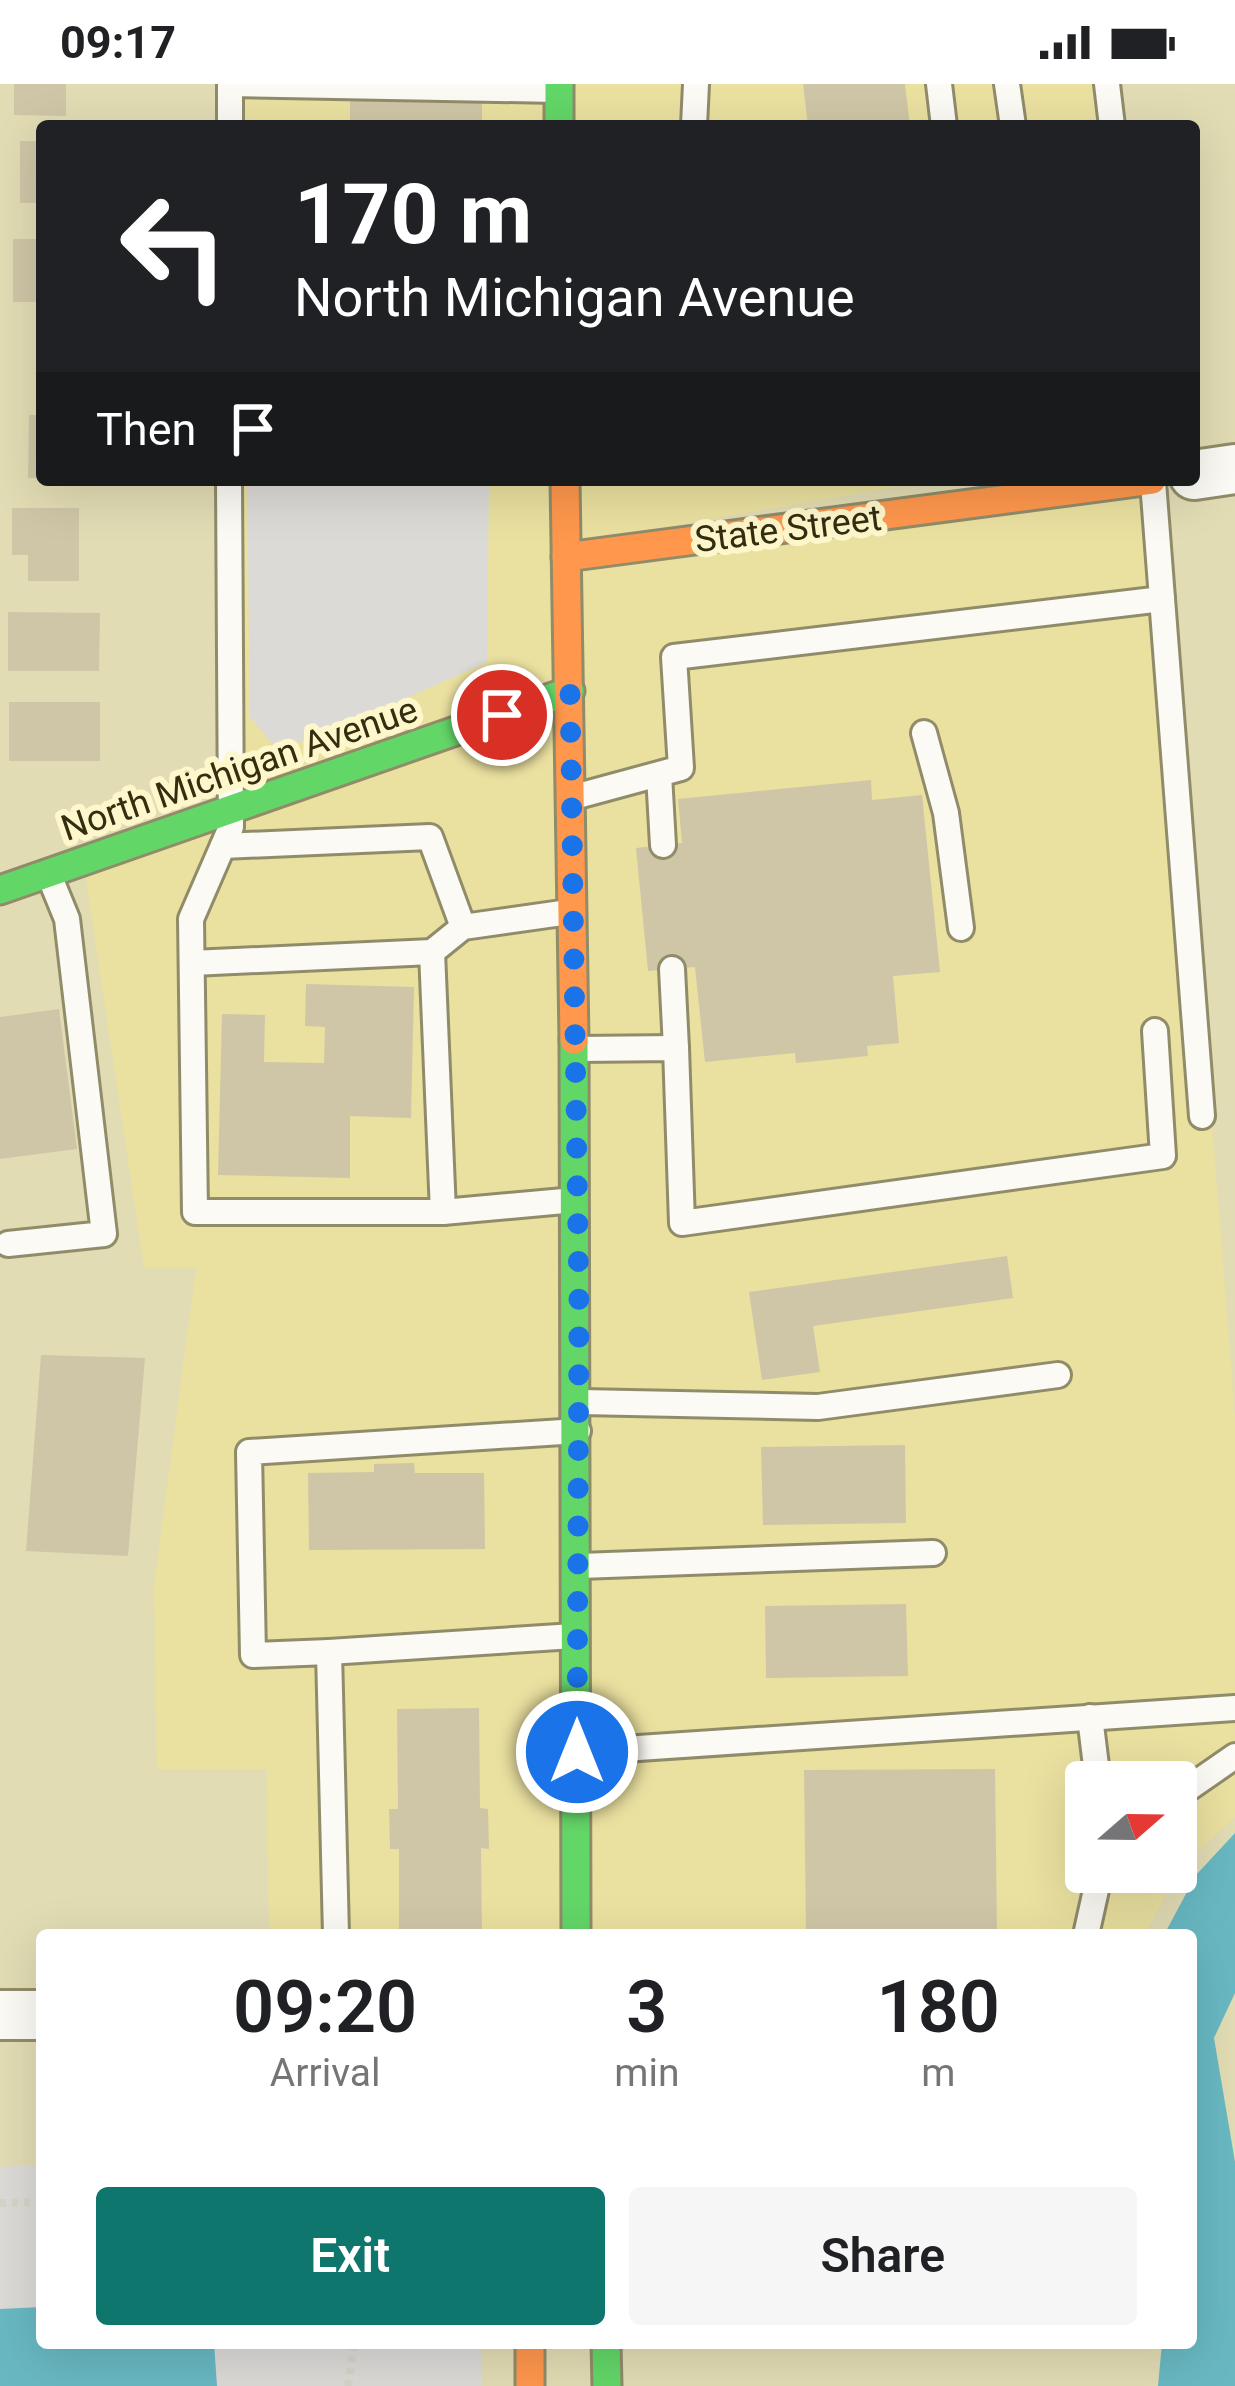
<!DOCTYPE html>
<style>
:root{--surface:#fff;--page:#f6f6f6;--text:#202124;--muted:#757577;--accent:#0f766e}
body{margin:0;font-family:Roboto,sans-serif;background:var(--page);color:var(--text);height:100vh;display:flex;flex-direction:column;font-size:45px;white-space:nowrap}
*{box-sizing:border-box;margin:0}
p{font-size:39px;color:var(--muted)}
.icon{flex:none;width:66px;height:66px;fill:none;stroke:currentColor;stroke-width:2;stroke-linecap:round;stroke-linejoin:round}
.map{position:relative;flex:1;overflow:hidden}
.details{position:absolute;left:36px;top:1845px;width:1161px;height:420px;display:flex;flex-direction:column;background:var(--surface);border-radius:12px;box-shadow:0 12px 48px #0002}
.details>*{flex:none}
.banner{position:absolute;left:36px;top:36px;width:1164px;height:366px;border-radius:12px;box-shadow:0 12px 48px #0002;background:#202124;color:#fff;overflow:hidden}
.needle{width:78px;rotate:70deg}
.buttons{position:absolute;left:1065px;top:1677px;display:grid;gap:24px}
.buttons a{display:grid;place-items:center;width:132px;height:132px;border-radius:12px;background:var(--surface);box-shadow:0 12px 48px #0002;font-size:60px}
.pin{position:absolute;display:grid;place-items:center;width:102px;height:102px;color:#fff;margin:-51px;border:6px solid #fff;border-radius:50%;box-shadow:0 3px 12px #0007}
.me{position:absolute;width:132px;margin:-66px;rotate:0deg;stroke-linejoin:round;filter:drop-shadow(0 0 9px #0008)}
.turn{display:flex;align-items:center;gap:42px;height:252px;padding:0 60px;font-size:54px}
.turn .icon{width:156px;height:156px;stroke-width:2.5}
.turn b{display:block;font-size:84px;line-height:102px}
.then{display:flex;align-items:center;height:114px;padding:0 60px;background:#0003;gap:24px;font-size:45px}
.eta{display:flex;justify-content:space-evenly;align-items:center;height:204px;text-align:center}
.eta b{font-size:72px;font-weight:600;line-height:84px}
.primary-button{display:flex;gap:24px;margin-top:auto;padding:24px 60px}
.primary-button a{flex:1;height:138px;border-radius:12px;background:var(--accent);color:#fff;font-size:48px;font-weight:600;line-height:138px;text-align:center}
.primary-button a+a{background:var(--page);color:var(--text)}
.status{display:flex;justify-content:space-between;align-items:center;height:84px;padding:0 60px;background:var(--surface);direction:ltr}
.status svg{height:33px;fill:currentColor}
.map>svg:first-child{display:block}
.built{fill:#eae0a0;fill-rule:evenodd}
.green{fill:#dbdad7}
.water{fill:#68b8c2}
.building{fill:#cfc6a7}
.lines{fill:none;stroke-linecap:round;stroke-linejoin:round}
.lane-casing{stroke:#908c6a;stroke-width:30}
.street-casing{stroke:#908c6a;stroke-width:54}
.fast-casing{stroke:#908c6a;stroke-width:33}
.slow-casing{stroke:#908c6a;stroke-width:33}
.path{stroke:#d5d4c7;stroke-width:8;stroke-dasharray:6 6;stroke-linecap:butt}
.lane{stroke:#fbfaf4;stroke-width:24}
.street{stroke:#fbfaf4;stroke-width:48}
.fast{stroke:#63d668;stroke-width:27}
.slow{stroke:#ff974d;stroke-width:27}
.route{stroke:#1a73e8;stroke-width:21;stroke-dasharray:0 37.8}
.labels{text-anchor:middle;stroke-width:12;stroke-linejoin:round;paint-order:stroke}
.street-label{font-size:36px;fill:#332e10;stroke:#fef7cc}
</style>
<div class="status"><b>09:17</b><svg viewBox="0 0 49 12"><path d="M0 12V9h3v3zM5 12V6h3v6zM10 12V3h3v9zM15 12V0h3v12zM26 1h20v11H26zM47 4h2v5h-2z"/></svg></div>
<div class="map">
<svg width="1235" height="2302" viewBox="0 0 1235 2302">
<rect width="100%" height="100%" fill="#e2dcb4"/>
<g class="built">
<polygon points="225,0 554,0 555,42 225,42"/>
<polygon points="576,0 1115,0 1119,42 576,42"/>
<polygon points="223,396 558,396 560,601 222,720"/>
<polygon points="579,396 935,396 579,458"/>
<path d="M1162,403L1235,1333V1733L1181,1783L1144,1851H585L579,482ZM1086,1698H1176V1788H1086Z"/>
<polygon points="561,620 565,1851 269,1851 267,1685 157,1685 154,1503 196,1183 144,1184 85,788"/>
</g>
<g class="green">
<polygon points="247,396 489,396 487,578 320,653 275,663 250,633"/>
<polygon points="42,2081 42,2259 482,2259 482,2302 0,2302 0,2083"/>
</g>
<g class="water">
<polygon points="1235,1749 1235,1909 1214,1954 1235,2078 1235,2302 1158,2302 1162,2259 1191,2259 1191,1851 1164,1851 1196,1791"/>
<polygon points="42,2223 42,2259 214,2259 217,2302 0,2302 0,2225"/>
</g>
<g class="building">
<polygon points="14,0 66,0 66,32 14,31"/>
<polygon points="803,0 905,0 910,42 808,42"/>
<polygon points="350,15 482,16 482,42 350,42"/>
<rect x="20" y="57" width="22" height="62"/>
<rect x="13" y="155" width="29" height="63"/>
<polygon points="29,331 42,331 42,394 28,394"/>
<polygon points="12,424 79,424 79,497 28,497 28,471 12,471"/>
<polygon points="8,528 100,529 99,587 8,587"/>
<rect x="9" y="618" width="91" height="59"/>
<polygon points="871,696 872,716 922,711 940,888 893,892 899,959 867,962 868,972 796,979 795,969 705,978 695,883 648,887 636,764 682,759 678,715"/>
<polygon points="306,900 414,903 411,1034 350,1032 350,1094 218,1091 222,930 265,931 264,978 324,979 325,943 305,942"/>
<polygon points="59,925 77,1065 0,1075 0,933"/>
<polygon points="1007,1172 1013,1214 813,1242 820,1288 762,1296 749,1208"/>
<polygon points="41,1271 145,1274 128,1472 26,1467"/>
<polygon points="905,1361 906,1439 763,1441 761,1363"/>
<polygon points="414,1379 415,1389 484,1389 485,1465 309,1466 308,1389 374,1388 374,1380"/>
<polygon points="906,1520 908,1592 766,1594 765,1522"/>
<polygon points="479,1624 480,1724 488,1725 489,1765 481,1764 482,1851 399,1851 399,1765 390,1765 389,1725 398,1725 397,1625"/>
<polygon points="995,1685 997,1851 806,1851 804,1686"/>
</g>
<g class="lines">
<g class="lane-casing">
<g id="lane">
<polyline points="230,0 557,6"/>
<polyline points="939,0 944,42"/>
<polyline points="1007,0 1013,42"/>
<polyline points="1107,0 1112,42"/>
<polyline points="230,42 230,0"/>
<polyline points="694,42 696,0"/>
<polyline points="229,396 231,743 191,835 195,1128 443,1128 575,1116"/>
<polyline points="1153,398 1202,1032"/>
<polyline points="924,649 946,729 961,844"/>
<polyline points="659,691 663,761"/>
<polyline points="574,713 681,684 674,573 1162,515"/>
<polyline points="223,762 430,753 463,843"/>
<polyline points="432,868 443,1128"/>
<polyline points="192,879 432,868 463,843 569,828"/>
<polyline points="672,885 676,964"/>
<polyline points="578,965 676,964 682,1139 1163,1072 1155,947"/>
<polyline points="8,1160 104,1150 67,835 49,791"/>
<polyline points="581,1318 818,1323 1058,1291"/>
<polyline points="580,1482 933,1469"/>
<polyline points="329,1568 574,1552"/>
<polyline points="1090,1633 1098,1698"/>
<polyline points="579,1668 1235,1624"/>
<polyline points="1176,1713 1235,1672"/>
<polyline points="336,1851 329,1568 253,1571 249,1368 578,1347"/>
<polyline points="1086,1851 1100,1788"/>
</g>
</g>
<g class="street-casing">
<g id="street">
<polyline points="1194,391 1235,385"/>
<polyline points="0,1931 42,1931"/>
</g>
</g>
<g class="fast-casing">
<g id="fast">
<polyline points="559,0 559,42"/>
<polyline points="0,806 570,607"/>
<polyline points="574,956 576,1851"/>
<polyline points="606,2259 607,2302"/>
</g>
</g>
<g class="slow-casing">
<g id="slow">
<polyline points="565,396 574,956"/>
<polyline points="566,473 1152,396"/>
<polyline points="530,2259 530,2302"/>
</g>
</g>
<g class="path">
<polyline points="0,2119 42,2118"/>
<polyline points="348,2302 354,2259"/>
</g>
<use href="#lane" class="lane"/>
<use href="#street" class="street"/>
<use href="#fast" class="fast"/>
<use href="#slow" class="slow"/>
</g>
<g class="lines">
<polyline class="route" points="502,631 570,607 579,1222 577,1668"/>
</g>
<g class="labels">
<g class="street-label">
<text transform="translate(788 444) rotate(-7)" y="13">State Street</text>
<text transform="translate(239 684) rotate(-19)" y="13">North Michigan Avenue</text>
</g>
</g>
</svg>
<div class="buttons">
<a><svg class="needle" viewBox="-14 -14 28 28"><path d="M0-13l5 13h-10z" fill="#e53935"/><path d="M0 13l5-13h-10z" fill="#757577"/></svg></a>
</div>
<div class="pin" style="left:502px;top:631px;background:#d93025"><svg class="icon" aria-label="arrive" viewBox="0 0 24 24"><path d="M6 21V4h12l-3 4 3 4H6"/></svg></div>
<svg class="me" style="left:577px;top:1668px" viewBox="-20 -20 40 40"><circle r="17" fill="#1a73e8" stroke="#fff" stroke-width="3"/><path d="M0-11L8 9 0 5-8 9z" fill="#fff"/></svg>
<div class="banner">
<div class="turn"><svg class="icon" aria-label="left" viewBox="0 0 24 24"><path d="M17 20v-9H6M10 6l-5 5 5 5"/></svg><div><b>170 m</b>North Michigan Avenue</div></div>
<div class="then">Then<svg class="icon" aria-label="arrive" viewBox="0 0 24 24"><path d="M6 21V4h12l-3 4 3 4H6"/></svg></div>
</div>
<section class="details">
<div class="eta">
<div><b>09:20</b><p>Arrival</p></div>
<div><b>3</b><p>min</p></div>
<div><b>180</b><p>m</p></div>
</div>
<div class="primary-button"><a>Exit</a><a>Share</a></div>
</section>
</div>
